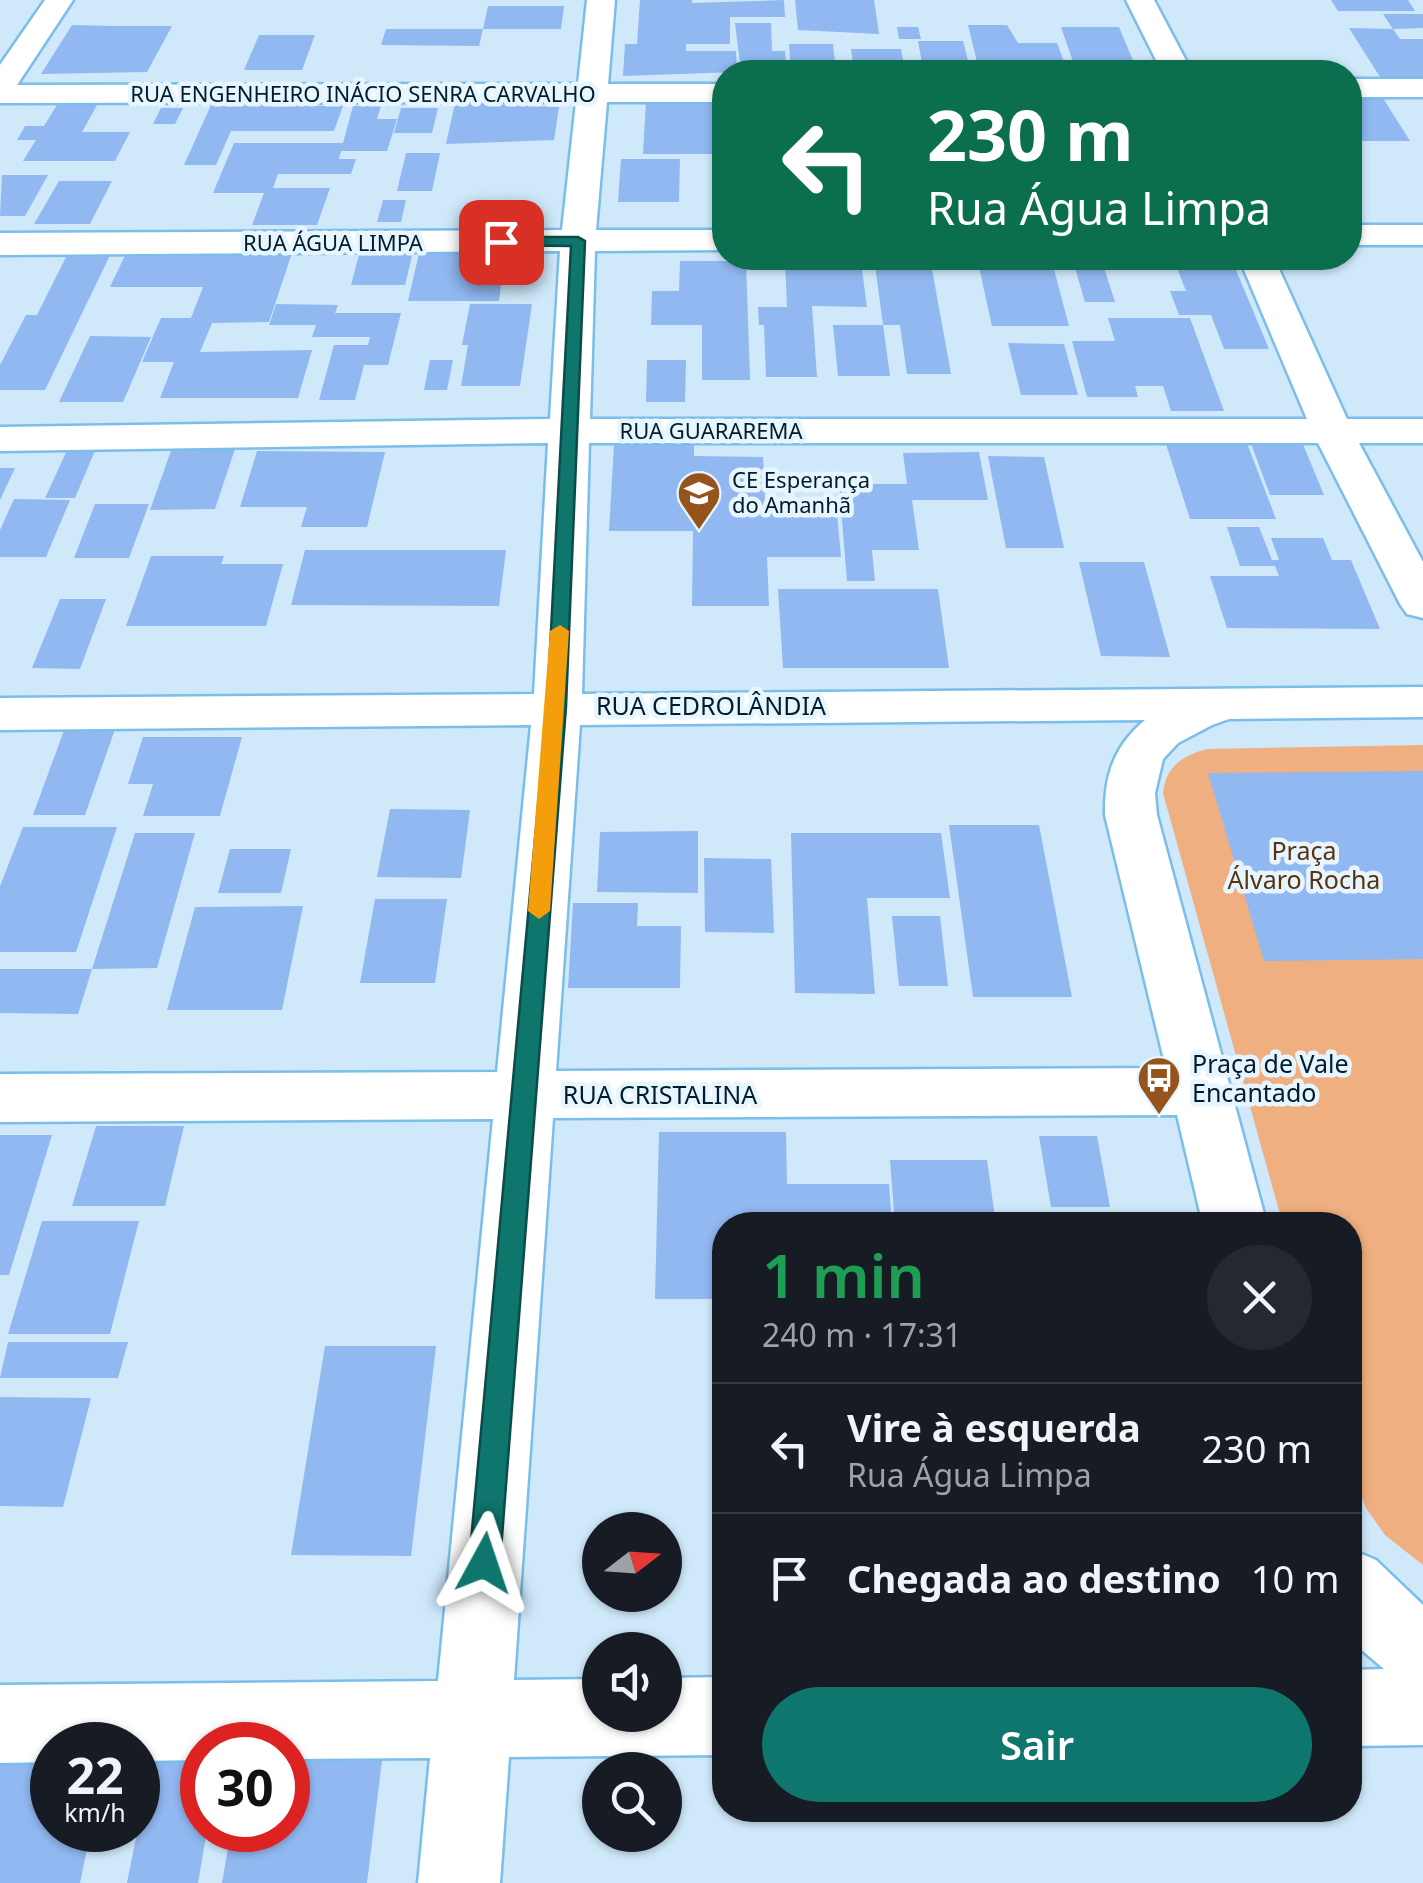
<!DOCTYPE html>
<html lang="pt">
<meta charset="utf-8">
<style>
:root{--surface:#171b24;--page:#242831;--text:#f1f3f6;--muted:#9ea1a6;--line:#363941;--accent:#0f766e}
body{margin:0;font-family:"Noto Sans",sans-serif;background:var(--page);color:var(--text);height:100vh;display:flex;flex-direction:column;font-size:38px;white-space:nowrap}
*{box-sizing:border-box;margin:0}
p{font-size:32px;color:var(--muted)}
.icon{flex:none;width:55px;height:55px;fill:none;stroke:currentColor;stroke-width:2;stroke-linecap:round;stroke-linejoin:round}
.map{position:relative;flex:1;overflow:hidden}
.panel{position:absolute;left:712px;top:1212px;width:650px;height:610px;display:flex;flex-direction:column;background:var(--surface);border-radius:40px;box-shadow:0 2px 8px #0004}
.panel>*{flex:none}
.top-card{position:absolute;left:712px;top:60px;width:650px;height:210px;border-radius:40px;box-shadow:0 2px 8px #0004;background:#0b6e4f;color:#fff;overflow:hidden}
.needle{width:65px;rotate:73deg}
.tools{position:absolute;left:582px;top:1512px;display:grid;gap:20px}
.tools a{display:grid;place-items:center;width:100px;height:100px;border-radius:50%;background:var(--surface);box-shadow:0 2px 8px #0004;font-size:50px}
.speed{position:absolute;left:30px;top:1722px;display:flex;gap:20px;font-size:50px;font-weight:700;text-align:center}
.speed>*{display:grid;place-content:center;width:130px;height:130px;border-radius:50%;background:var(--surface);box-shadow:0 2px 8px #0004;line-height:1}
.speed small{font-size:25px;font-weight:400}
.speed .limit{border:15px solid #d22;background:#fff;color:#111}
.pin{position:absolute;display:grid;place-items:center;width:85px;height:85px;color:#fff;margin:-42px;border-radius:20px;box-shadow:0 5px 15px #0006}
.me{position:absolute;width:110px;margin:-55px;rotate:5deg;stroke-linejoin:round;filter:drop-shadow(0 0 8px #0008)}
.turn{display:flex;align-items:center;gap:35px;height:210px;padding:0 50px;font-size:45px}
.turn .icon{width:130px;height:130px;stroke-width:2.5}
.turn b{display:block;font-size:70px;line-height:85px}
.round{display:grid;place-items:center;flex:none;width:105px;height:105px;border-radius:52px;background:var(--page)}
.head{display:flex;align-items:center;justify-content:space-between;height:170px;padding:0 50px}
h1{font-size:60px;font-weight:600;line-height:75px;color:#1e9e55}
.cta{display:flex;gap:20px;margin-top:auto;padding:20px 50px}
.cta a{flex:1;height:115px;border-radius:60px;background:var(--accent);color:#fff;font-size:40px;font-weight:600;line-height:115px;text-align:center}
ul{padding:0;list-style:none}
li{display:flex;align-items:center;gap:30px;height:130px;padding:0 50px;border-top:2px solid var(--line)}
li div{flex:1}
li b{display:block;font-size:38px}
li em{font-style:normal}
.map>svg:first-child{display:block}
.green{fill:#efaf80}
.building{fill:#91b8f1}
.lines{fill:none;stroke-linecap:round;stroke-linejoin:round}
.minor-casing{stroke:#7abee9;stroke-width:5}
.minor{fill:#fff;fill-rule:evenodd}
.route{fill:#0f766e;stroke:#0a4d48;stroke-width:2.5}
.slow{fill:#f59e0b}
.labels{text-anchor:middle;stroke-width:9;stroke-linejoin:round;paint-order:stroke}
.far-street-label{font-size:22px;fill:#011d2d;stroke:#e7f5fe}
.far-poi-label{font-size:22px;fill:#011d2d;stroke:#e7f5fe;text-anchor:start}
.street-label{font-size:25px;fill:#011d2d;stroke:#e7f5fe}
.park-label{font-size:25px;fill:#573213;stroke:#e7f5fe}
.poi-label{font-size:25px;fill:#011d2d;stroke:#e7f5fe;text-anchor:start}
</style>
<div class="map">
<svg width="1423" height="1883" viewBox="0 0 1423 1883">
<rect width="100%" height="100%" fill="#cfe9fb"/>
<path class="green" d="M1423,745V1565L1385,1535L1366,1508L1350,1467V1225H1283L1163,793C1166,766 1182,756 1207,749Z"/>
<g class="building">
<polygon points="640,0 692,0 692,3 784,0 785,17 730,17 730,44 686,44 686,51 736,51 737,72 623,76 625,44 637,44"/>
<polygon points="795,0 874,0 879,34 798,30"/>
<polygon points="1331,0 1408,0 1415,11 1338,11"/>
<polygon points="488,6 564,6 561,29 483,29"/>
<polygon points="1383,14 1423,14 1423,28 1393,29 1400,39 1423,39 1423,77 1380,77 1349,28 1393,29"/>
<polygon points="735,23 771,23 772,51 785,51 787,72 741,72"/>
<polygon points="72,25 113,26 172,26 147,72 41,74"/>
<polygon points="968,25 1007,25 1018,43 1057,43 1067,70 979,70"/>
<polygon points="897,27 918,27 921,39 899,39"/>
<polygon points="1061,27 1119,27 1137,70 1076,70"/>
<polygon points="386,29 483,29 479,46 381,45"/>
<polygon points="259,35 315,35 302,70 244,70"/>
<polygon points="918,41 963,41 970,68 923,68"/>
<polygon points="789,44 833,44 836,72 791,72"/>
<polygon points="851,49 901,49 905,71 854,71"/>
<polygon points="1350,95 1381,95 1410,141 1363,141 1350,119"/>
<polygon points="646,101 725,101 725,154 643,154"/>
<polygon points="455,103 559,107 554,140 446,144"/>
<polygon points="57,105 97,105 82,132 130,132 115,161 23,161 36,140 17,140 25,126 44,126"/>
<polygon points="211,105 343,106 334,131 231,131 216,165 184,165"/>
<polygon points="353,106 381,106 377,119 397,119 387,151 341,151 339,159 356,159 351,174 278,174 273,188 330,188 317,225 252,225 264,193 213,193 234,143 343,143"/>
<polygon points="161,108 183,108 175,124 153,124"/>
<polygon points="401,108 438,108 432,133 394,133"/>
<polygon points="406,153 440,153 432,191 397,191"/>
<polygon points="621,159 680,159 679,202 618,202"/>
<polygon points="2,175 48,175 25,216 0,216"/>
<polygon points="59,181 112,181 90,224 34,224"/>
<polygon points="383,200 406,200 401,222 377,222"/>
<polygon points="421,245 520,245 516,277 502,277 499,301 408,301"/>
<polygon points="71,247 114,247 45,390 0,390 0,365 26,315 37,315"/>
<polygon points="129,247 294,247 269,322 212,323 200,352 312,350 298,398 160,398 174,362 142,362 161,318 191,318 203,287 110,287"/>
<polygon points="361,247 414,247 405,285 351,285"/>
<polygon points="874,258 930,258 951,374 907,374 900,325 883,325"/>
<polygon points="977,258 1051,258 1069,326 992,326"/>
<polygon points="1072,258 1101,258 1115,302 1085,302"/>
<polygon points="1173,258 1231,258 1269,349 1224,349 1211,315 1179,315 1170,291 1186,291"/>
<polygon points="680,261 746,261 750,380 702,380 702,325 651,325 652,291 679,291"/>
<polygon points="785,262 861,262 867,307 812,306 817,377 766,377 764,325 759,325 758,307 787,307"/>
<polygon points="276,304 338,305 335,313 401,313 388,365 364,365 355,400 319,400 334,345 368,345 370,337 312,337 316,325 269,325"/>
<polygon points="470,304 532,304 520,386 461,386 468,345 462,345"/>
<polygon points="1108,318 1190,318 1224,411 1171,411 1163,386 1135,386 1138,397 1087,397 1072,341 1115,341"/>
<polygon points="833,325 883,325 890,376 838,376"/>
<polygon points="90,336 151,337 123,402 59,402"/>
<polygon points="1008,343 1064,344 1078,395 1021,395"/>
<polygon points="430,360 453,360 447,390 424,390"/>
<polygon points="647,360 686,360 685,402 646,402"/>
<polygon points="1164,438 1245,438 1276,519 1190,519"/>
<polygon points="1250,441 1302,442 1324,495 1270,495"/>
<polygon points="614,444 694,444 694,456 763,457 765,502 836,502 841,557 767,557 769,606 692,606 693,531 609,531"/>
<polygon points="69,446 97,446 75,498 45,498"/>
<polygon points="172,448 235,449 215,509 150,510"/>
<polygon points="257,451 385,452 367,527 301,527 307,507 240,507"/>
<polygon points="979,452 988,500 912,500 919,550 872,550 875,581 847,581 839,484 907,484 903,453"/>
<polygon points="988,456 1044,457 1064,548 1006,548"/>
<polygon points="0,468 15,468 0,500"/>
<polygon points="14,499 70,500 46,557 0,557 0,530"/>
<polygon points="95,504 149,504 129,558 74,558"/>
<polygon points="1227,527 1259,527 1272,560 1279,560 1271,538 1323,538 1332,560 1351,560 1380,629 1227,628 1210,576 1279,576 1275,566 1240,566"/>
<polygon points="305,550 506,550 499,606 291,605"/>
<polygon points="151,556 224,556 221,564 283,564 266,626 126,626"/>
<polygon points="1079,562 1144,562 1170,657 1101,656"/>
<polygon points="778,589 938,589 949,668 783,668"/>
<polygon points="60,599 106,599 80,669 32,668"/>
<polygon points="70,714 120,715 85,815 33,815"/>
<polygon points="143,737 242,737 220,816 143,816 153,784 128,784"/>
<polygon points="1423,771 1423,959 1264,961 1208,773"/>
<polygon points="390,809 470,810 461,878 377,877"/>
<polygon points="949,825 1039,825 1072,997 973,997"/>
<polygon points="23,827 117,827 76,952 0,952 0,886"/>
<polygon points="698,831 698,893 597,892 600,832"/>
<polygon points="135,833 195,833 157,968 92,969"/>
<polygon points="791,833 941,833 950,898 867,898 875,994 795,993"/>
<polygon points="230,849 291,849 281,893 218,893"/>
<polygon points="704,858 771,859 774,933 705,932"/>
<polygon points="375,899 447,899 435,983 360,983"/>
<polygon points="573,903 638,903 637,926 681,926 680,988 568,988"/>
<polygon points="303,906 282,1010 167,1010 195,907"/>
<polygon points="892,916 940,916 948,986 899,986"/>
<polygon points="0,969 92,969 78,1014 0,1013"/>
<polygon points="96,1126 184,1126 165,1206 72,1206"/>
<polygon points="659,1132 786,1132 787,1184 889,1184 892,1225 725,1225 725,1299 655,1299"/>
<polygon points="0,1135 52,1135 9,1275 0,1275"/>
<polygon points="1039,1136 1097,1136 1110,1207 1051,1207"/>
<polygon points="890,1160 987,1160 996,1225 895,1225"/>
<polygon points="42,1221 139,1221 110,1334 8,1334"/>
<polygon points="8,1342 128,1342 118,1378 0,1378"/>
<polygon points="325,1346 436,1346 411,1556 291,1555"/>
<polygon points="0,1397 91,1398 63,1507 0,1506"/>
<polygon points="385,1736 367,1883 222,1883 231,1830 288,1830 288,1745 245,1745"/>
<polygon points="0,1743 52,1744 52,1830 91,1830 80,1883 0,1883"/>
<polygon points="151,1762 202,1762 202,1830 207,1830 198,1883 127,1883"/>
</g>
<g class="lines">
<g class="minor-casing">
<g id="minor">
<path d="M45,0H73L17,85L578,84L587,0H615L608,84H725V102H607L596,230H725V250L595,251L590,419H1307L1239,258H1274L1347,419H1423V443H1359L1423,562V618L1407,614L1400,604L1318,443H589L582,694L1423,687V717L1229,719L1212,725L1178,743L1163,759L1155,793L1157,815L1267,1225H1203L1177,1115L553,1118L514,1680L600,1679V1715H665V1678L725,1677V1755L509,1757L500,1883H418L430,1758L288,1759V1745H202V1760L138,1761V1745H52V1762L0,1763V1685L438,1681L493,1119L0,1122V1074L497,1072L531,725L0,730V698L534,694L548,443L0,451V427L550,419L560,251L0,255V233L562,230L576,102L0,103V65ZM1145,720C1114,746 1104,776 1105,815L1166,1068L556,1071L580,725Z"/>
<polygon points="1126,0 1154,0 1192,72 1162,72"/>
<rect x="1350" y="79" width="73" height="18"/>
<rect x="1350" y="225" width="73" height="20"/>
<polygon points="1350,1549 1376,1560 1423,1605 1423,1745 1350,1746 1350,1670 1384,1669 1350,1640"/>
</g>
</g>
<use href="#minor" class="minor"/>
</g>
<polygon class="route" points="501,237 578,237 585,241 566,707 500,1563 495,1573 484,1577 474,1573 469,1563 547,707 571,246 496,245 494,242"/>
<polygon class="slow" points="560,625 569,631 550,911 539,919 528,911 550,631"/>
<defs>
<g id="school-pin" transform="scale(2.25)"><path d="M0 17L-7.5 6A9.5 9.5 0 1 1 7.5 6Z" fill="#94541c" stroke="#e7f5fe"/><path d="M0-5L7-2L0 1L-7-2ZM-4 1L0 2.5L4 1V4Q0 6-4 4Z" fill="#fff"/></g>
<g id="bus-pin" transform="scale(2.25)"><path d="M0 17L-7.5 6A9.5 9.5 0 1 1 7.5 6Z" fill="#94541c" stroke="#e7f5fe"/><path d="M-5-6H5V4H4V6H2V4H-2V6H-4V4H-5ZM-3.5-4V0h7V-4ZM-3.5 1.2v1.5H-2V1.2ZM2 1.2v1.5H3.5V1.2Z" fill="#fff"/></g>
</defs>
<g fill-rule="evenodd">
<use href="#school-pin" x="699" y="493"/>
<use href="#bus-pin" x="1159" y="1078"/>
</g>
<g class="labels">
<g class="far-street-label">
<text x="363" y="102">RUA ENGENHEIRO INÁCIO SENRA CARVALHO</text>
<text x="333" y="251">RUA ÁGUA LIMPA</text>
<text x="711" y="439">RUA GUARAREMA</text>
</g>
<g class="far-poi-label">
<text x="732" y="488">CE Esperança<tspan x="732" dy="25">do Amanhã</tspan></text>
</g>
<g class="street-label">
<text x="711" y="715">RUA CEDROLÂNDIA</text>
<text x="660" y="1104">RUA CRISTALINA</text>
</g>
<g class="park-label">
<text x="1304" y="860">Praça<tspan x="1304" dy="29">Álvaro Rocha</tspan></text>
</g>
<g class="poi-label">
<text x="1192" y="1073">Praça de Vale<tspan x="1192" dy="29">Encantado</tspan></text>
</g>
</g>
</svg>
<div class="tools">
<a><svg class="needle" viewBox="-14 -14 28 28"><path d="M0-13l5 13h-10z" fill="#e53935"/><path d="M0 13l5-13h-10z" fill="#9ea1a6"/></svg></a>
<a><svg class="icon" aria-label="sound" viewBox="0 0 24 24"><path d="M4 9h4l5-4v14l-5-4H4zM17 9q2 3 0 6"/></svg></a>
<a><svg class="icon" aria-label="search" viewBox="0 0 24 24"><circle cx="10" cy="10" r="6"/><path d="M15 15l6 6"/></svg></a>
</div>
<div class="speed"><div>22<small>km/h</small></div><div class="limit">30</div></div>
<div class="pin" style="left:501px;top:242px;background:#d93025"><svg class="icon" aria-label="arrive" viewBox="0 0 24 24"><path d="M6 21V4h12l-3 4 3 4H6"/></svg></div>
<svg class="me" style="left:484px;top:1563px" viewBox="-20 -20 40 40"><path d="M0-17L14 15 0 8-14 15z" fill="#0f766e" stroke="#fff" stroke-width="4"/></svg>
<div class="top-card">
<div class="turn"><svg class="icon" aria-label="left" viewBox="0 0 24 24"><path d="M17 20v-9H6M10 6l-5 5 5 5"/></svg><div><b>230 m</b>Rua Água Limpa</div></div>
</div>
<section class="panel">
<div class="head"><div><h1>1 min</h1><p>240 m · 17:31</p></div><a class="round"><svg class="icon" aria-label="close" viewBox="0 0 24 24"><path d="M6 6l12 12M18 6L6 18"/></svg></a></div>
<ul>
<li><svg class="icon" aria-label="left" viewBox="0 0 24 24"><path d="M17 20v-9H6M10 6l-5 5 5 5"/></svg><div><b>Vire à esquerda</b><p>Rua Água Limpa</p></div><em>230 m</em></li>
<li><svg class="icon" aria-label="arrive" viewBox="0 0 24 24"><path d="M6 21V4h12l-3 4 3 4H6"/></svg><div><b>Chegada ao destino</b></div><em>10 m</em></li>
</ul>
<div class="cta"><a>Sair</a></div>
</section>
</div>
